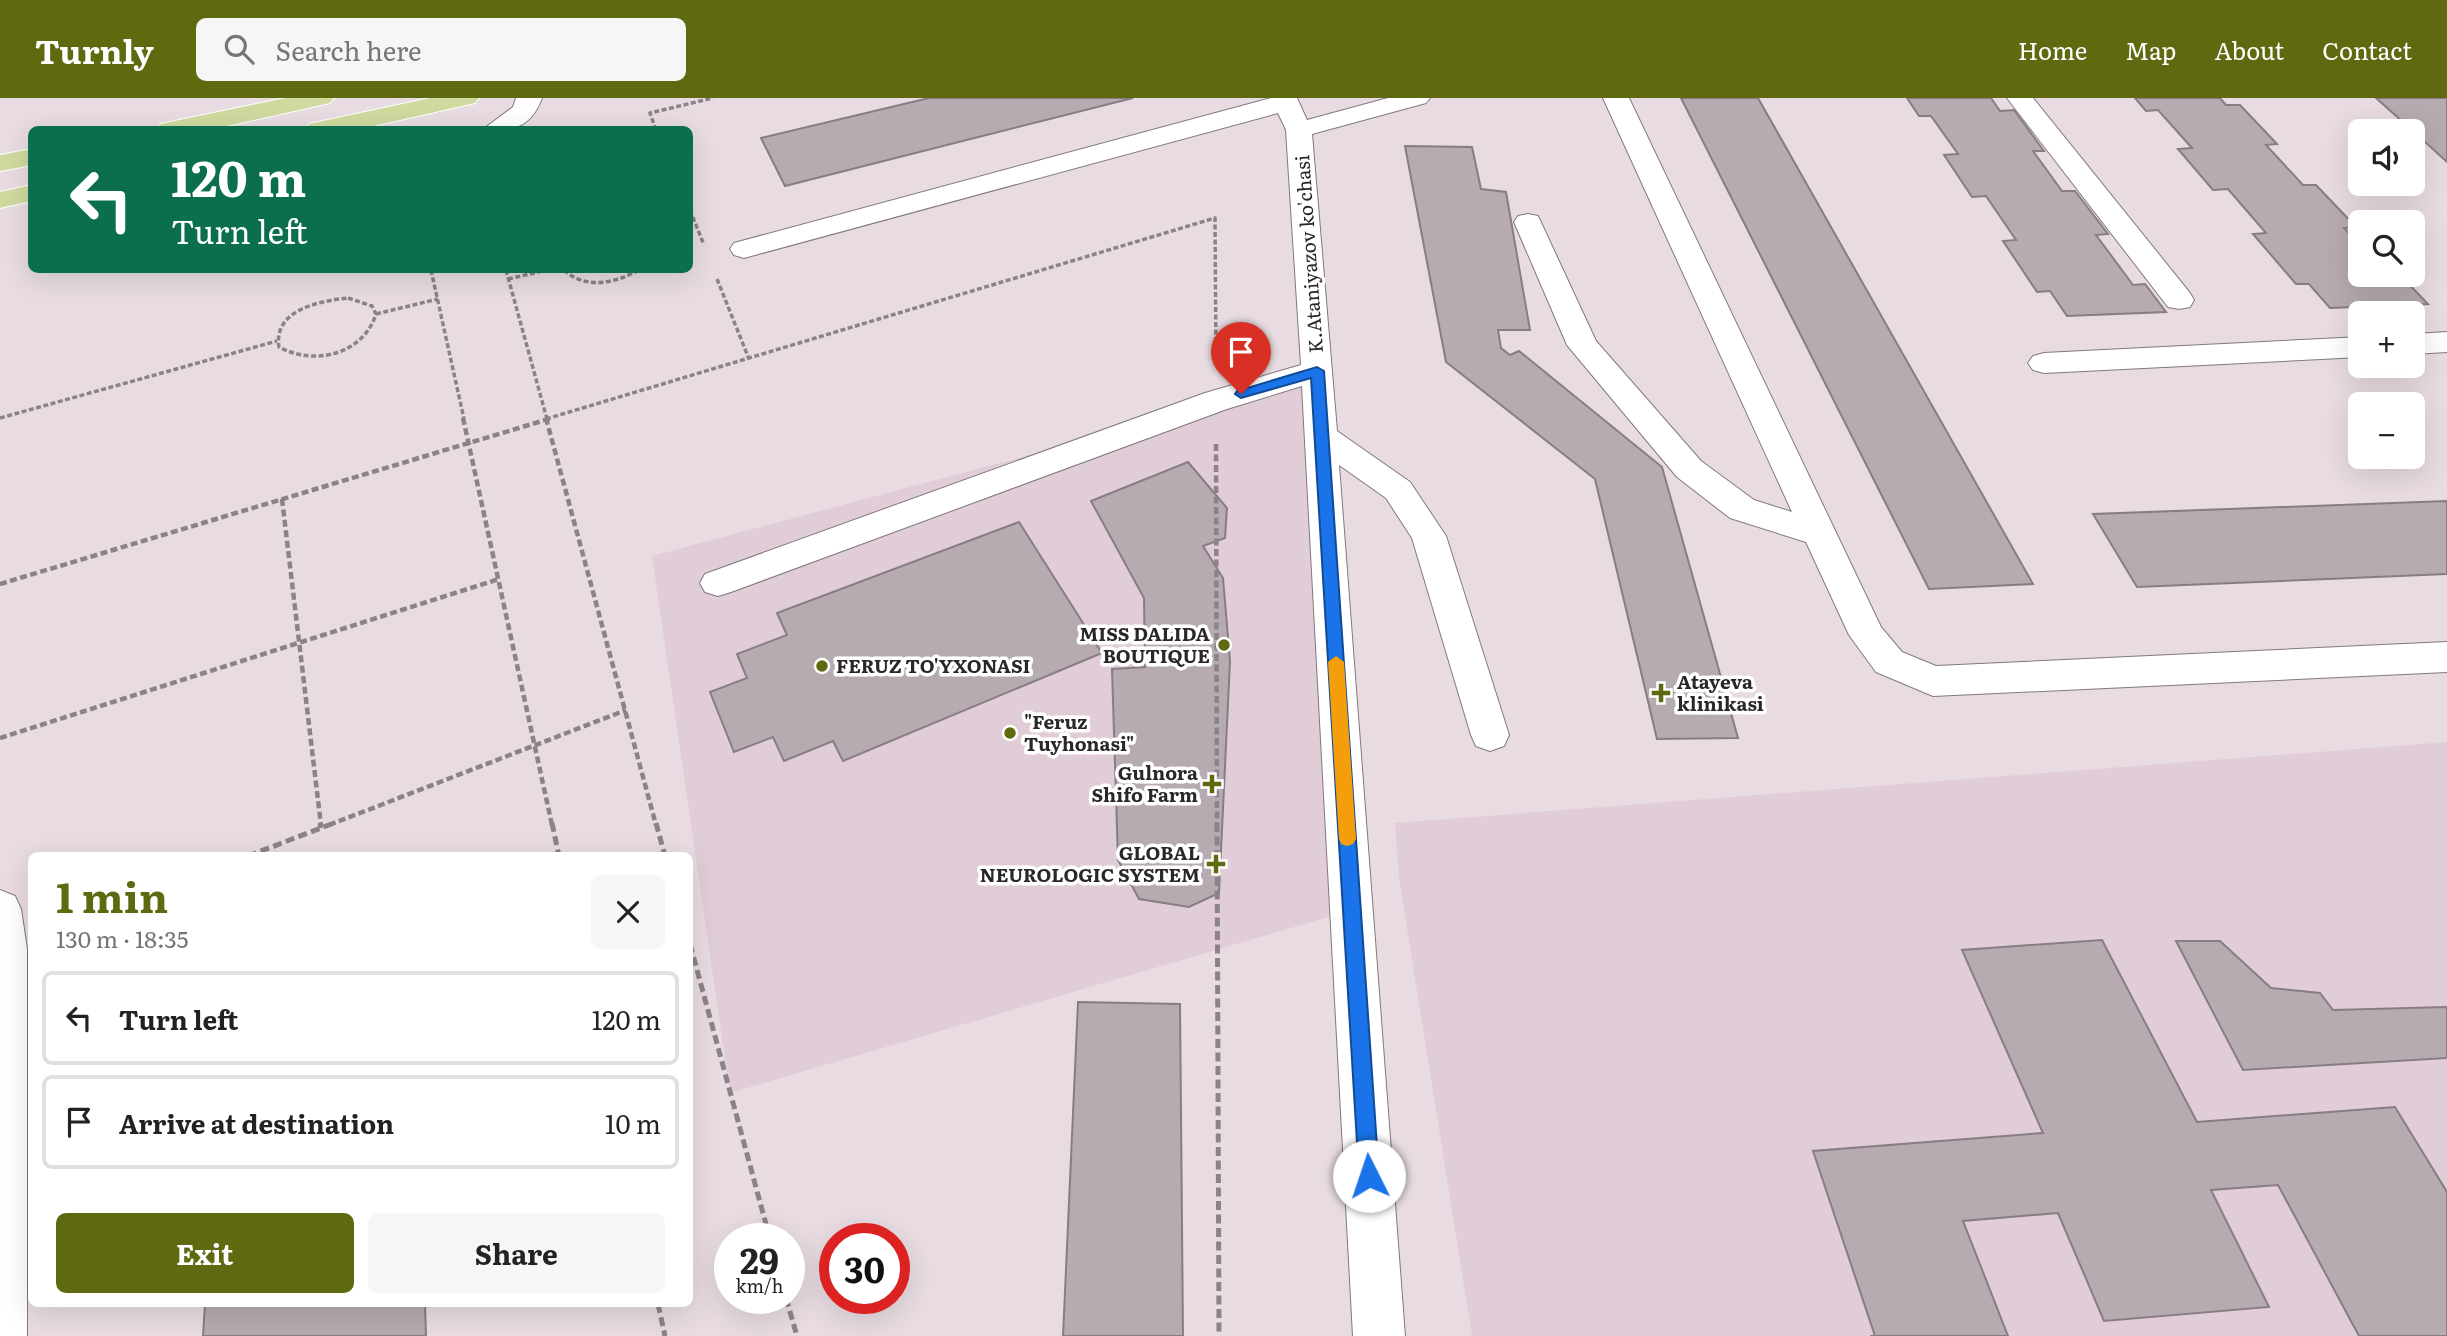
<!DOCTYPE html>
<meta charset="utf-8">
<style>
:root{--surface:#fff;--page:#f6f6f6;--text:#222;--muted:#767676;--line:#e0e0e0;--accent:#5f6a10}
body{margin:0;font-family:Literata,serif;background:var(--page);color:var(--text);height:100vh;display:flex;flex-direction:column;font-size:26px;white-space:nowrap}
*{box-sizing:border-box;margin:0}
p{font-size:23px;color:var(--muted)}
.icon{flex:none;width:38px;height:38px;fill:none;stroke:currentColor;stroke-width:2;stroke-linecap:round;stroke-linejoin:round}
.map{position:relative;flex:1;overflow:hidden}
.side{position:absolute;left:28px;top:754px;width:665px;height:455px;display:flex;flex-direction:column;background:var(--surface);border-radius:10px;box-shadow:0 7px 28px #0002}
.side>*{flex:none}
.hud{position:absolute;left:28px;top:28px;width:665px;height:147px;border-radius:10px;box-shadow:0 7px 28px #0002;background:#0b6e4f;color:#fff;overflow:hidden}
.tools{position:absolute;left:2348px;top:21px;display:grid;gap:14px}
.tools a{display:grid;place-items:center;width:77px;height:77px;border-radius:10px;background:var(--surface);box-shadow:0 7px 28px #0002;font-size:35px}
.speed{position:absolute;left:714px;top:1125px;display:flex;gap:14px;font-size:35px;font-weight:700;text-align:center}
.speed>*{display:grid;place-content:center;width:91px;height:91px;border-radius:50%;background:var(--surface);box-shadow:0 7px 28px #0002;line-height:1}
.speed small{font-size:18px;font-weight:400}
.speed .limit{border:10px solid #d22;background:#fff;color:#111}
.pin{position:absolute;display:grid;place-items:center;width:60px;height:60px;color:#fff;margin:-72px -30px;border-radius:50% 50% 50% 0;rotate:-45deg;box-shadow:0 0 7px #0007}
.pin .icon{rotate:45deg}
.me{position:absolute;width:77px;margin:-38px;rotate:356deg;stroke-linejoin:round;filter:drop-shadow(0 0 5px #0008)}
.turn{display:flex;align-items:center;gap:24px;height:147px;padding:0 28px;font-size:32px}
.turn .icon{width:91px;height:91px;stroke-width:2.5}
.turn b{display:block;font-size:49px;line-height:60px}
.round{display:grid;place-items:center;flex:none;width:74px;height:74px;border-radius:10px;background:var(--page)}
.summary{display:flex;align-items:center;justify-content:space-between;height:119px;padding:0 28px}
h1{font-size:42px;font-weight:700;line-height:52px;color:var(--accent)}
.cta{display:flex;gap:14px;margin-top:auto;padding:14px 28px}
.cta a{flex:1;height:80px;border-radius:10px;background:var(--accent);color:#fff;font-size:28px;font-weight:700;line-height:80px;text-align:center}
.cta a+a{background:var(--page);color:var(--text)}
ul{padding:0;list-style:none}
li{display:flex;align-items:center;gap:21px;height:94px;margin:0 14px 10px;padding:0 14px;border:4px solid var(--line);border-radius:10px}
li div{flex:1}
li b{display:block;font-size:26px}
li em{font-style:normal}
header{display:flex;align-items:center;gap:42px;box-sizing:border-box;height:98px;padding:0 35px;background:var(--accent);color:#fff}
header strong{font-size:33px}
nav{display:flex;gap:38px;margin-inline-start:auto;font-size:24px}
.search{width:490px;height:63px;background:var(--page);display:flex;align-items:center;gap:18px;box-sizing:border-box;padding:0 24px;border-radius:10px;color:var(--muted);font-size:26px}
.map>svg:first-child{display:block}
.built{fill:#e0cdd7}
.building{fill:#b6abb1;stroke:#887d83;stroke-width:2}
.lines{fill:none;stroke-linecap:round;stroke-linejoin:round}
.minor-casing{stroke:#82787d;stroke-width:2}
.major-casing{stroke:#fff;stroke-width:2}
.path-far2{stroke:#8b8387;stroke-width:3.5;stroke-dasharray:5 2.5;stroke-linecap:butt}
.path-far1{stroke:#8b8387;stroke-width:4.5;stroke-dasharray:7 3.5;stroke-linecap:butt}
.path{stroke:#8b8387;stroke-width:5;stroke-dasharray:9 4.5;stroke-linecap:butt}
.minor{fill:#fff;fill-rule:evenodd}
.major{fill:#d0da9f;fill-rule:evenodd}
.route{fill:#1a73e8;stroke:#114b97;stroke-width:2}
.slow{fill:#f59e0b}
.poi-dot{fill:#5f6a10;stroke:#fff;stroke-width:2.5}
.labels{text-anchor:middle;stroke-width:7;stroke-linejoin:round;paint-order:stroke}
.street-label{font-size:19px;fill:#2b2729;stroke:#fff}
.poi-label{font-size:19px;font-weight:bold;fill:#2b2729;stroke:#fff;text-anchor:end}
</style>
<header>
<strong>Turnly</strong>
<div class="search"><svg class="icon" aria-label="search" viewBox="0 0 24 24"><circle cx="10" cy="10" r="6"/><path d="M15 15l6 6"/></svg>Search here</div>
<nav><a>Home</a><a>Map</a><a>About</a><a>Contact</a></nav>
</header>
<div class="map">
<svg width="2447" height="1238" viewBox="0 0 2447 1238">
<rect width="100%" height="100%" fill="#e8dce2"/>
<g class="built">
<polygon points="1325,278 1352,812 730,995 652,458"/>
<polygon points="2447,644 2447,1238 1472,1238 1399,780 1395,725"/>
</g>
<g class="building">
<polygon points="929,0 1133,0 785,88 761,40"/>
<polygon points="1681,0 1758,0 2033,486 1929,491"/>
<polygon points="1907,0 1991,0 2000,13 2014,12 2044,53 2033,53 2062,93 2075,93 2108,136 2096,137 2133,187 2145,186 2166,214 2067,218 2050,193 2037,194 2003,143 2016,142 1986,98 1972,99 1944,57 1958,56 1931,18 1919,18"/>
<polygon points="2135,0 2220,0 2226,7 2240,7 2277,46 2266,47 2303,87 2316,87 2356,129 2344,130 2361,148 2361,177 2402,179 2428,206 2330,210 2309,186 2296,186 2253,136 2266,135 2228,91 2213,92 2178,51 2192,50 2158,12 2146,13"/>
<polygon points="2376,0 2447,0 2447,64 2413,33"/>
<polygon points="1405,48 1472,49 1481,91 1506,94 1530,232 1498,232 1501,250 1510,257 1519,253 1662,369 1738,640 1657,641 1595,381 1446,264"/>
<polygon points="1188,364 1227,410 1225,440 1203,448 1223,480 1230,563 1219,795 1189,809 1139,801 1118,762 1112,571 1145,569 1144,500 1091,403"/>
<polygon points="2447,403 2447,476 2137,489 2093,416"/>
<polygon points="1019,424 1102,555 843,663 833,643 784,663 773,639 734,654 710,594 747,580 737,556 787,537 777,515"/>
<polygon points="2102,842 2197,1024 2395,1009 2447,1094 2447,1238 2359,1238 2278,1087 2211,1092 2269,1209 2104,1223 2058,1115 1963,1123 2008,1238 1870,1238 1875,1238 1813,1053 2043,1035 1962,852"/>
<polygon points="2176,843 2220,843 2271,890 2320,895 2333,912 2447,909 2447,960 2243,972"/>
<polygon points="1078,904 1180,906 1183,1238 1063,1238"/>
<polygon points="205,1206 425,1206 426,1238 203,1238"/>
</g>
<g class="lines">
<g class="minor-casing">
<g id="minor">
<path d="M516,0H542C530,32 512,32 482,32L513,9Z"/>
<polygon points="1271,0 1297,0 1307,22 1388,0 1430,0 1426,5 1312,36 1337,333 1410,384 1446,438 1509,637 1504,648 1490,653 1476,648 1471,637 1412,440 1386,400 1339,367 1405,1238 1353,1238 1302,288 1227,311 731,494 718,498 705,494 700,485 705,476 1205,295 1301,267 1286,32 1278,15 744,160 734,157 730,151 734,145"/>
<polygon points="1603,0 1629,0 1881,529 1902,554 1936,568 2447,544 2447,574 1933,598 1876,574 1849,537 1806,444 1730,420 1677,379 1567,247 1514,124 1518,118 1528,116 1538,118 1596,243 1701,363 1754,402 1792,414"/>
<polygon points="2007,0 2033,0 2190,195 2194,202 2190,209 2179,211 2168,209"/>
<polygon points="2447,234 2447,254 2413,256 2413,236"/>
<polygon points="2361,239 2361,259 2044,275 2033,272 2028,265 2033,258 2044,255"/>
<polygon points="0,792 15,798 21,811 27,851 27,1238 0,1238"/>
</g>
</g>
<g class="major-casing">
<g id="major">
<polygon points="285,0 334,0 330,5 209,32 157,32 161,26 170,24"/>
<polygon points="430,0 479,0 475,5 356,32 305,32 309,26"/>
<polygon points="32,51 32,67 0,73 0,57"/>
<polygon points="32,87 32,103 0,110 0,94"/>
</g>
</g>
<g class="path-far2">
<polyline points="656,32 650,15 713,0"/>
<polyline points="690,112 704,147"/>
<polyline points="431,172 464,321"/>
<polyline points="506,172 547,321"/>
<path d="M564,172C586,192 615,185 639,172"/>
<polyline points="508,181 547,172"/>
<polyline points="717,181 749,261"/>
<path d="M348,200L372,208L376,216C363,257 314,268 279,249C273,212 319,203 348,200Z"/>
<polyline points="376,216 438,201"/>
<polyline points="0,320 277,243"/>
<polyline points="546,321 1215,120 1216,261"/>
</g>
<g class="path-far1">
<polyline points="463,320 552,727"/>
<polyline points="546,320 656,727"/>
<polyline points="1216,346 1217,727"/>
<polyline points="282,401 321,727"/>
<polyline points="0,486 552,320"/>
<polyline points="0,640 499,481"/>
<polyline points="329,727 626,612"/>
</g>
<g class="path">
<polyline points="320,725 321,730"/>
<polyline points="552,725 559,758"/>
<polyline points="656,725 665,758"/>
<polyline points="1217,725 1219,1238"/>
<polyline points="248,758 334,725"/>
<polyline points="690,846 770,1141"/>
<polyline points="786,1200 797,1238"/>
<polyline points="658,1206 665,1238"/>
</g>
<use href="#minor" class="minor"/>
<use href="#major" class="major"/>
</g>
<polygon class="route" points="1317,269 1324,273 1379,1078 1376,1085 1369,1088 1362,1085 1359,1078 1311,280 1241,300 1235,296 1237,293"/>
<polygon class="slow" points="1336,558 1344,564 1356,741 1353,746 1347,748 1341,746 1339,741 1328,564"/>
<g class="poi-dot">
<circle cx="1224" cy="547" r="7"/>
<circle cx="822" cy="568" r="7"/>
<path d="M1657.5 584.5h7v7h7v7h-7v7h-7v-7h-7v-7h7z"/>
<circle cx="1010" cy="635" r="7"/>
<path d="M1208.5 675.5h7v7h7v7h-7v7h-7v-7h-7v-7h7z"/>
<path d="M1212.5 755.5h7v7h7v7h-7v7h-7v-7h-7v-7h7z"/>
</g>
<g class="labels">
<g class="street-label">
<text transform="translate(1309 156) rotate(-94)" y="7">K.Ataniyazov ko'chasi</text>
</g>
<g class="poi-label">
<text x="1210" y="543">MISS DALIDA<tspan x="1210" dy="22">BOUTIQUE</tspan></text>
<text x="836" y="575" text-anchor="start">FERUZ TO'YXONASI</text>
<text x="1677" y="591" text-anchor="start">Atayeva<tspan x="1677" dy="22">klinikasi</tspan></text>
<text x="1024" y="631" text-anchor="start">"Feruz<tspan x="1024" dy="22">Tuyhonasi"</tspan></text>
<text x="1198" y="682">Gulnora<tspan x="1198" dy="22">Shifo Farm</tspan></text>
<text x="1200" y="762">GLOBAL<tspan x="1200" dy="22">NEUROLOGIC SYSTEM</tspan></text>
</g>
</g>
</svg>
<div class="tools">
<a><svg class="icon" aria-label="sound" viewBox="0 0 24 24"><path d="M4 9h4l5-4v14l-5-4H4zM17 9q2 3 0 6"/></svg></a>
<a><svg class="icon" aria-label="search" viewBox="0 0 24 24"><circle cx="10" cy="10" r="6"/><path d="M15 15l6 6"/></svg></a>
<a>+</a>
<a>−</a>
</div>
<div class="speed"><div>29<small>km/h</small></div><div class="limit">30</div></div>
<div class="pin" style="left:1241px;top:296px;background:#d93025"><svg class="icon" aria-label="arrive" viewBox="0 0 24 24"><path d="M6 21V4h12l-3 4 3 4H6"/></svg></div>
<svg class="me" style="left:1369px;top:1078px" viewBox="-20 -20 40 40"><circle r="19" fill="#fff"/><path d="M0-13L10 11 0 6-10 11z" fill="#1a73e8"/></svg>
<div class="hud">
<div class="turn"><svg class="icon" aria-label="left" viewBox="0 0 24 24"><path d="M17 20v-9H6M10 6l-5 5 5 5"/></svg><div><b>120 m</b>Turn left</div></div>
</div>
<section class="side">
<div class="summary"><div><h1>1 min</h1><p>130 m · 18:35</p></div><a class="round"><svg class="icon" aria-label="close" viewBox="0 0 24 24"><path d="M6 6l12 12M18 6L6 18"/></svg></a></div>
<ul>
<li><svg class="icon" aria-label="left" viewBox="0 0 24 24"><path d="M17 20v-9H6M10 6l-5 5 5 5"/></svg><div><b>Turn left</b></div><em>120 m</em></li>
<li><svg class="icon" aria-label="arrive" viewBox="0 0 24 24"><path d="M6 21V4h12l-3 4 3 4H6"/></svg><div><b>Arrive at destination</b></div><em>10 m</em></li>
</ul>
<div class="cta"><a>Exit</a><a>Share</a></div>
</section>
</div>
